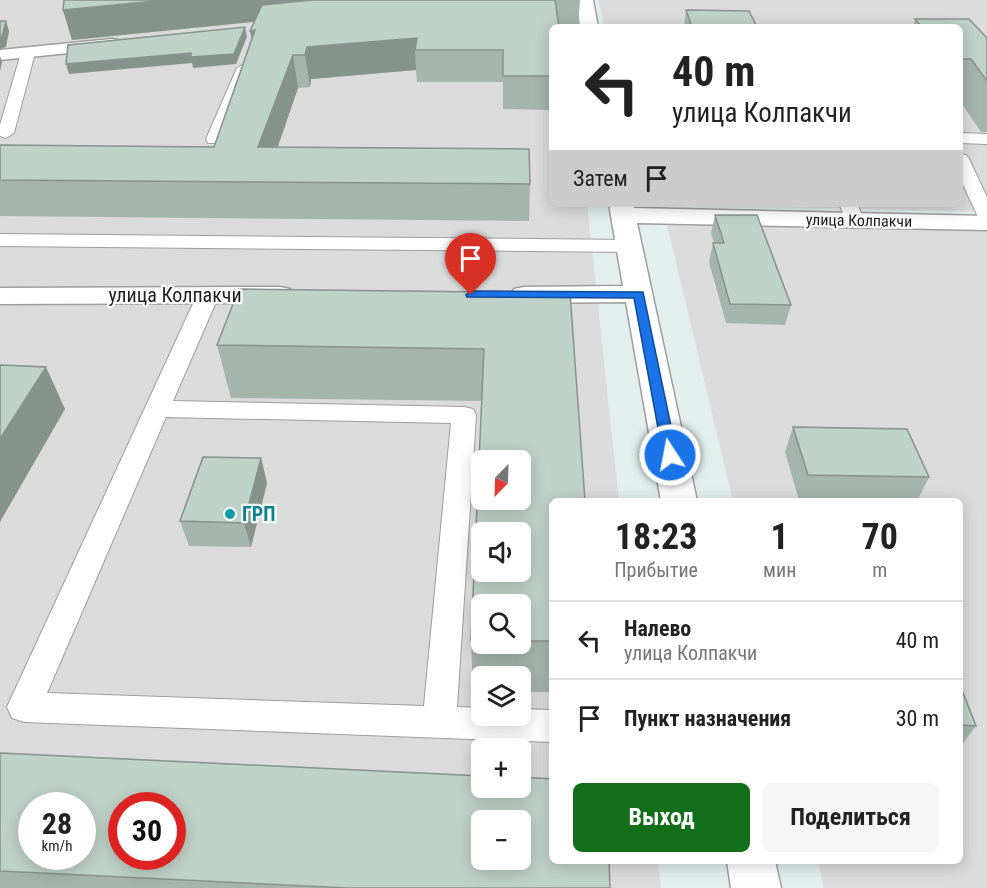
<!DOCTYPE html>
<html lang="ru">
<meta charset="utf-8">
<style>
:root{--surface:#fff;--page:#f6f6f6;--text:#222;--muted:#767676;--line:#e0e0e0;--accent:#136e19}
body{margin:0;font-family:"Roboto Condensed",sans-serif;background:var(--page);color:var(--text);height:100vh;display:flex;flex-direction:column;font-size:22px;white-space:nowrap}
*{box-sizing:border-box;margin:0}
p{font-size:20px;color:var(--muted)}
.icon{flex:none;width:33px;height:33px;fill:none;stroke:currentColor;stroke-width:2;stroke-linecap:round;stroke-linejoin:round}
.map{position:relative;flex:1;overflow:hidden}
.sheet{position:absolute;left:549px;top:498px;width:414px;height:366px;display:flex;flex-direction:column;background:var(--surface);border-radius:9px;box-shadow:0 3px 15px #0003}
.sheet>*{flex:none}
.banner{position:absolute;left:549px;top:24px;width:414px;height:183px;border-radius:9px;box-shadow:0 3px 15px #0003;background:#fff;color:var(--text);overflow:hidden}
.needle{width:39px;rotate:203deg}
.controls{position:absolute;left:471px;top:450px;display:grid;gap:12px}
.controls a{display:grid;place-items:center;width:60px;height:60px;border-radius:9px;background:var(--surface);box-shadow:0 3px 15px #0003;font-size:30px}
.speed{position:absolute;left:18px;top:792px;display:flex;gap:12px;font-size:30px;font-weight:700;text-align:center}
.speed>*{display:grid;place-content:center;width:78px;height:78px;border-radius:50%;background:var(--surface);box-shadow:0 3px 15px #0003;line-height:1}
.speed small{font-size:15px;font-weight:400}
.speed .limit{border:9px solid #d22;background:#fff;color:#111}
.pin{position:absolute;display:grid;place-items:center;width:51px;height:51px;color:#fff;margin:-62px -26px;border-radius:50% 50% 50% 0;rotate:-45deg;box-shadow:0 0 6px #0007}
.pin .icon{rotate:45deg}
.me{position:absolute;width:66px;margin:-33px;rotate:349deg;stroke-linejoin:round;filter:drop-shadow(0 0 4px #0008)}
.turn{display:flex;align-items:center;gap:21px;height:126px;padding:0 24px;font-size:27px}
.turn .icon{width:78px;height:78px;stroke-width:2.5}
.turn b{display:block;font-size:42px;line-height:51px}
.then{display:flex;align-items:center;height:57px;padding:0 24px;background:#0003;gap:12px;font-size:22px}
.eta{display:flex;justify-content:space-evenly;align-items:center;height:102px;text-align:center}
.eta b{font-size:36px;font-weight:700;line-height:42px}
.cta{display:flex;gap:12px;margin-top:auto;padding:12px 24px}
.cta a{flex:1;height:69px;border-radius:9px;background:var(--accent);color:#fff;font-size:24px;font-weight:700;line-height:69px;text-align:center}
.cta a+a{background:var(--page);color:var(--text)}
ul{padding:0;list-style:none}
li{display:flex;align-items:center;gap:18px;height:78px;padding:0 24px;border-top:2px solid var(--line)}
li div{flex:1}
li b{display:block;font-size:22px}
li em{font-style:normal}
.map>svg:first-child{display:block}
.residential{fill:#dadbda;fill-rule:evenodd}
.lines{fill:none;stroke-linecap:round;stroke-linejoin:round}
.service-casing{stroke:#9e9e9e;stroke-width:2}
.minor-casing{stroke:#9e9e9e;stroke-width:3}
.service{fill:#fff;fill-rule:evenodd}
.minor{fill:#fff;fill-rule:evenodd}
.wall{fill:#a4b5ac;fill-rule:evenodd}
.shaded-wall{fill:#86938c}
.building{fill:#bfd2c8;stroke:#86938c;stroke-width:1.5;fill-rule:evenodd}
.route{fill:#1a73e8;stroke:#114b97;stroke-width:1.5}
.culture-dot{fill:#0f9aa8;stroke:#fff;stroke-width:2}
.labels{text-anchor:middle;stroke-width:4.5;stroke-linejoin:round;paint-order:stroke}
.far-street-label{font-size:16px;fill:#1d1d1d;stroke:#fff}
.street-label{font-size:20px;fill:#1d1d1d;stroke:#fff}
.culture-label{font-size:20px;font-weight:bold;fill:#0d838f;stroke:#fff;text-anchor:start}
</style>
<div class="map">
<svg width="987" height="888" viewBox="0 0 987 888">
<rect width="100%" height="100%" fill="#e2efec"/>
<g class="residential">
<path d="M0,0H567L552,27V204H587L619,501H552V861H658L661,888H0ZM482,460H520V500H482ZM482,532H520V572H482ZM482,604H520V644H482ZM482,676H520V716H482ZM482,748H520V788H482ZM32,806H82V856H32ZM122,806H172V856H122ZM482,820H520V860H482Z"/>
<polygon points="598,0 987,0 987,212 667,204 960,204 960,27 605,27"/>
<polygon points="667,225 987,231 987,888 824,888 818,861 960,861 960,501 733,501"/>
</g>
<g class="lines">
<g class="service-casing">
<g id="service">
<polygon points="28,49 35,53 14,133 6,138 0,136 0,125 21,53"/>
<polygon points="244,64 251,68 222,139 220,143 208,143 206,139 237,68"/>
<polygon points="960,133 987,134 987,144 960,143"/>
<polygon points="960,154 966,155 969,159 987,197 987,223 980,221 978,217 960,178"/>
<polygon points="839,204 857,204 864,220 862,224 848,224"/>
<polygon points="0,234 630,240 637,242 640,246 637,250 630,252 0,246"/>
<path d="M208,289L215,291L219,295L173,401L464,407L473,409L476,415L457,707L482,708V716H520V709L552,710V742L24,722L12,718L7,707L197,295L201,291ZM166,417L451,423L424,706L47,693Z"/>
</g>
</g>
<g class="minor-casing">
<g id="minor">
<polygon points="577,0 593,0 598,27 580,27"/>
<polygon points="112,39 118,40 121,44 118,48 0,60 0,50"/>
<polygon points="609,204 633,204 634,208 987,216 987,230 637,223 697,501 661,501 626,302 524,303 514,301 510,295 514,289 524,287 623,286"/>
<polygon points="280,287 290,289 294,295 290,301 280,303 0,304 0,288"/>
<polygon points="727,861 775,861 781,888 731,888"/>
</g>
</g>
<use href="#service" class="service"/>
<use href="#minor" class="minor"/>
</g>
<g class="wall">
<polygon points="64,0 580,0 578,27 552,27 552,110 503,109 503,82 417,82 416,70 311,79 310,87 298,88 278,147 530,184 529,221 0,216 0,145 214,147 252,39 254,22 72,40 63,10"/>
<polygon points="686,10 757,27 684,27"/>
<polygon points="915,19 969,19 987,38 987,132 981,132 960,101 960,27 913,27"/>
<polygon points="715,215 791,305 785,325 726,323 709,262 713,243 714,243 711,233"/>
<path d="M570,293L552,501V692H520V676H482V691H473L471,640L482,401L231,398L217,345ZM482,604H520V644H482Z"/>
<polygon points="793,427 929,477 917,501 799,500 785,452"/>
<polygon points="261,458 267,483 251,547 189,546 180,521"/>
<polygon points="960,685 976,726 960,747"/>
<polygon points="0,753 610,888 0,888"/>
</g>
<g class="shaded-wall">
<polygon points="166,0 471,0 72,40 63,10"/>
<polygon points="6,21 9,31 6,47 0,49 0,38"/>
<polygon points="245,27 247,37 236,64 193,68 192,63 69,74 66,64"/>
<polygon points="255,30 256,62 250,31"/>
<polygon points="417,38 415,50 416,70 311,79 310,87 305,55 307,47"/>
<polygon points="293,55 298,88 265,183 258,147"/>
<polygon points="0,56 2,62 0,71"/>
<polygon points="46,367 65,409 0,522 0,439"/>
<polygon points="261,458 267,483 251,547 244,523"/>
</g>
<g class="building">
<polygon points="64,0 166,0 63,10"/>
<polygon points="312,0 555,0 559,27 552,27 552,76 503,76 503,50 415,50 417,38 307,47 305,55 293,55 258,147 529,149 530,184 0,180 0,145 214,147 255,30 250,31 262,5"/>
<polygon points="686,10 749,11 757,27 692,27"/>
<polygon points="915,19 969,19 987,38 987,81 971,59 960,59 960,27 922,27"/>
<polygon points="0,21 6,21 2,37 0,38"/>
<polygon points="245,27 234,54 191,57 191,53 66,64 68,45"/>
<polygon points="715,215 757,215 791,305 730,304 713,243 724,243"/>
<path d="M239,289L570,293L585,501H552V641H520V604H482V640H471L484,349L217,345ZM482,460H520V500H482ZM482,532H520V572H482Z"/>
<polygon points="0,365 46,367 0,439"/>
<polygon points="793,427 907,429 929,477 808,475"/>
<polygon points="203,457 261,458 244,523 180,521"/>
<polygon points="960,685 976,726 960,725"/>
<path d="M0,753L482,776V788H520V777L552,779V861H609L610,888H348L0,871ZM32,806H82V856H32ZM122,806H172V856H122ZM482,820H520V860H482Z"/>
</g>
<polygon class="route" points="471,291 643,292 677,455 675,459 665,459 663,455 634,298 467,297 466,295"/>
<circle class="culture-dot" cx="230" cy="514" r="6"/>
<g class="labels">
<g class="far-street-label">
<text transform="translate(859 220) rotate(1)" y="6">улица Колпакчи</text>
</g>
<g class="street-label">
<text x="175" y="302">улица Колпакчи</text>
</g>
<g class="culture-label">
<text x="242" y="521">ГРП</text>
</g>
</g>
</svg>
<div class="controls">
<a><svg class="needle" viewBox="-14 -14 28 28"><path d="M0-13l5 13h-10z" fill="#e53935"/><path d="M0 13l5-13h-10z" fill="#767676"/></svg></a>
<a><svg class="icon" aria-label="sound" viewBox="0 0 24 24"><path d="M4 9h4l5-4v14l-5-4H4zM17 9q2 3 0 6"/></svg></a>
<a><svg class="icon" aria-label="search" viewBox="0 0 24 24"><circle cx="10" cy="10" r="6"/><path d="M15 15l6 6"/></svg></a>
<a><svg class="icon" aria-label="layers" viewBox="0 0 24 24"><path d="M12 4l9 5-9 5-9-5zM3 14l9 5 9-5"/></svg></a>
<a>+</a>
<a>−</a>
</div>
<div class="speed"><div>28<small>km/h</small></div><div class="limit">30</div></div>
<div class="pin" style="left:471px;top:295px;background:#d93025"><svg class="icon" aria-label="arrive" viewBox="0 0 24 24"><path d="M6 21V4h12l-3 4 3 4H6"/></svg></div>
<svg class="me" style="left:670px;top:455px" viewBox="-20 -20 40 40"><circle r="17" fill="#1a73e8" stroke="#fff" stroke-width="3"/><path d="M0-11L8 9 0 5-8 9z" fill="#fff"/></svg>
<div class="banner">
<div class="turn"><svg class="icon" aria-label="left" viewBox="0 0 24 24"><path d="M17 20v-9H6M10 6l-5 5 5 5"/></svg><div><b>40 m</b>улица Колпакчи</div></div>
<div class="then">Затем<svg class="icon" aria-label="arrive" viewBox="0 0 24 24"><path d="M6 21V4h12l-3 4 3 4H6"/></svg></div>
</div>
<section class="sheet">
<div class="eta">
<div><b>18:23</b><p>Прибытие</p></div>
<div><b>1</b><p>мин</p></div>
<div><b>70</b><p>m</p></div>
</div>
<ul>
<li><svg class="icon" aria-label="left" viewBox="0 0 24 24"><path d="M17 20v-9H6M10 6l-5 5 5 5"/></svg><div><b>Налево</b><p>улица Колпакчи</p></div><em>40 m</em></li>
<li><svg class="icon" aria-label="arrive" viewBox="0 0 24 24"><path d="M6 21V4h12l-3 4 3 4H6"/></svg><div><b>Пункт назначения</b></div><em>30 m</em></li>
</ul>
<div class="cta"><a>Выход</a><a>Поделиться</a></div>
</section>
</div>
